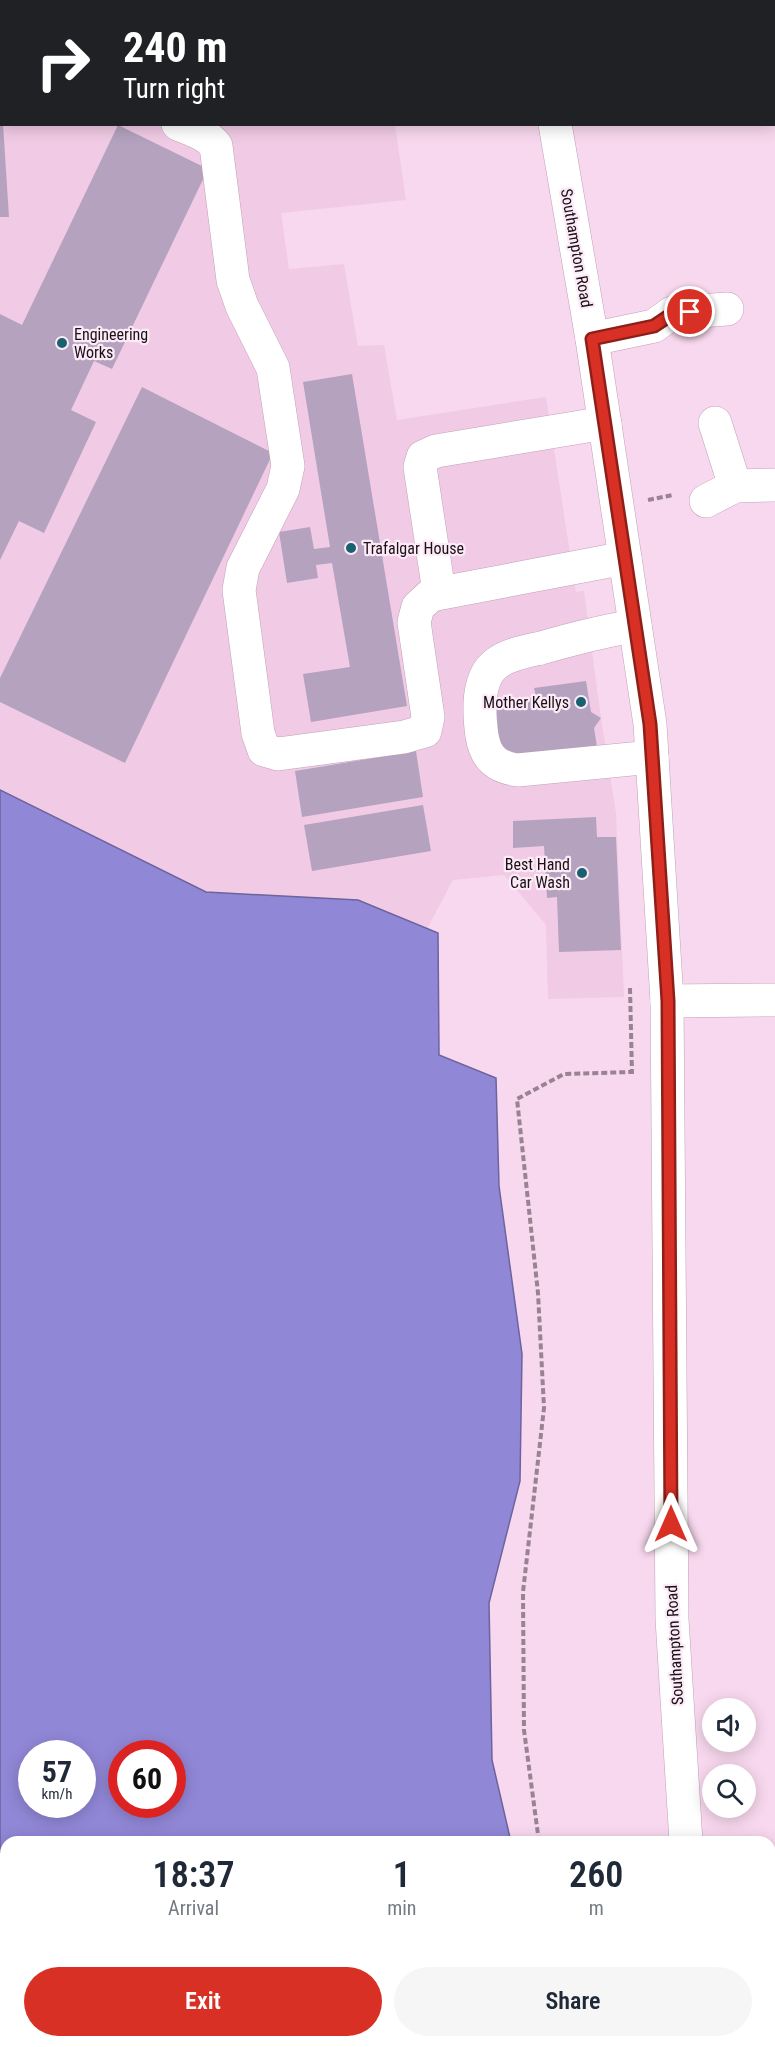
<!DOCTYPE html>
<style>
:root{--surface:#fff;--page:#f6f6f7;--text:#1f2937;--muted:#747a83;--accent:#d93025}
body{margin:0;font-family:"Roboto Condensed",sans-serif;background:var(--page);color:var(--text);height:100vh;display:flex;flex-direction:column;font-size:22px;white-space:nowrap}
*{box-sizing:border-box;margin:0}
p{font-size:20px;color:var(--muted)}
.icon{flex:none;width:33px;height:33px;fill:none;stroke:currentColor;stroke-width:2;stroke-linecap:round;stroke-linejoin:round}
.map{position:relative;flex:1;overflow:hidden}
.details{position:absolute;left:0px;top:1836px;width:776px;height:212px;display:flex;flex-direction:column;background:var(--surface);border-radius:18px 18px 0 0;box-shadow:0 3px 15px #0003}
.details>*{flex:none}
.guide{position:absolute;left:0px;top:0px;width:776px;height:126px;box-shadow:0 3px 15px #0003;background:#202124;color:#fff;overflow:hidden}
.tools{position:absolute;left:702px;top:1698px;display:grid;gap:12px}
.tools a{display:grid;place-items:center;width:54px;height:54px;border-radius:50%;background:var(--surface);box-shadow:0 3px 15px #0003;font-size:30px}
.speed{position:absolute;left:18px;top:1740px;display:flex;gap:12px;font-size:30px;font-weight:700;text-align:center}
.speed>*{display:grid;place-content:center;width:78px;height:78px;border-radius:50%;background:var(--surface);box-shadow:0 3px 15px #0003;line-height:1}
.speed small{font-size:15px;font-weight:400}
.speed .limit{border:9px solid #d22;background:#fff;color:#111}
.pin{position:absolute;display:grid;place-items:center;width:51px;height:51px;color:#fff;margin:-26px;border:3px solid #fff;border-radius:50%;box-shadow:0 2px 6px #0007}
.me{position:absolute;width:66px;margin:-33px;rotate:0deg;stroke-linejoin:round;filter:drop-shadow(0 0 4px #0008)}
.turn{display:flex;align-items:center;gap:21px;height:126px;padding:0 24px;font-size:27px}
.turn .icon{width:78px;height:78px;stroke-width:2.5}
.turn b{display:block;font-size:42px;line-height:51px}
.eta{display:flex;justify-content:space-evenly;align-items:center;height:102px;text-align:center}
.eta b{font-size:36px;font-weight:600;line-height:42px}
.primary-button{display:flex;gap:12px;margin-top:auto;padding:12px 24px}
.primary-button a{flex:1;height:69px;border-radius:36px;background:var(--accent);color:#fff;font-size:24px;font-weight:600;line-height:69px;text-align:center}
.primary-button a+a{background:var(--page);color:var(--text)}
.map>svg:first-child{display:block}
.built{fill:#f1cbe5}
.water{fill:#9187d7;stroke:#6d639d;stroke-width:1.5;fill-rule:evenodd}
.building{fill:#b4a2bf}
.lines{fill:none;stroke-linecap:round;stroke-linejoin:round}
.minor-casing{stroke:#c0a1b6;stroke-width:34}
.major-casing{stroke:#c0a1b6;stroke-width:34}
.path{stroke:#998392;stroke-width:4;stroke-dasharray:6 3;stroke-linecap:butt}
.minor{stroke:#fff;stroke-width:33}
.major{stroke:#fff;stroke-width:33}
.route-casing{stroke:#8d1f18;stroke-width:15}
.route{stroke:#d93025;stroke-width:10}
.poi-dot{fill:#196170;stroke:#fdeaf7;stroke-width:2}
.labels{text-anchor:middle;stroke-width:4.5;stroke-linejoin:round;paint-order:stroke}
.street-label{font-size:16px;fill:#1a1017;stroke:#fdeaf7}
.poi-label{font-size:16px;fill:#1a1017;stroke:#fdeaf7;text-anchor:start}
</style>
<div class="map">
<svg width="775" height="2047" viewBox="0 0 775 2047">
<rect width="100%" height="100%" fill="#f8d8ee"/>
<polygon class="built" points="0,0 52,1 2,2 2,124 395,125 406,200 281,213 289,269 344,264 358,346 384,345 397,420 546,397 576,592 584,591 601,718 616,813 624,997 548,999 546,925 504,875 453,880 427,929 358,900 206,892 0,790"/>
<path class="water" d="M0,790L206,892L358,900L438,933L439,1055L496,1078L499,1186L522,1354L520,1481L489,1603L492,1760L511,1842H6V2042H539L540,2047H0ZM32,1754H82V1804H32ZM122,1754H172V1804H122Z"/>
<g class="building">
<polygon points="0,124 3,124 9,217 0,217"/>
<polygon points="118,125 208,169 112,369 94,361 71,410 96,422 44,533 19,521 0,560 0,314 22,325"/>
<polygon points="352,374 407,706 311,722 303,674 350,667 332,563 316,565 318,578 287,583 279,532 310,527 314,549 330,547 303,382"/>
<polygon points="142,387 273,453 125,763 0,702 0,678"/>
<polygon points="586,681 591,712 601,718 594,728 598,753 493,759 485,705 536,697 534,688"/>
<polygon points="416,751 423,797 302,817 295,771"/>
<polygon points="423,805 431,851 312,871 304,825"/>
<polygon points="596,817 597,837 616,837 621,950 559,952 557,897 547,898 544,846 513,848 513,821"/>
</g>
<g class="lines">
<g class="minor-casing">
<g id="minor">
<path d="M178,124C192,130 207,134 216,146L233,280L242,306L273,368L288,466L283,489L243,568L239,590L258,733L264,750L278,754L404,737L425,731L428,717L414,622L418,607L431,595L625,558"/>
<polyline points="592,339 654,326 672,313 727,309"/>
<polyline points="715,423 735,486 775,485"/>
<polyline points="706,501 735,486"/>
<polyline points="439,592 420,467 423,457 436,451 605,423"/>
<path d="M635,626C603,631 572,639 541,648C527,651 509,654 497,663C476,678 479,714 482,736C486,759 497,767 518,770L652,757"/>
<polyline points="667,1001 775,1000"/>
<polyline points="770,1940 775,1940"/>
</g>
</g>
<g class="major-casing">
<g id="major">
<polyline points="536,0 536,2"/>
<polyline points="555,124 592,339 650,724 667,1001 672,1619 686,1842"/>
<polyline points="704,2042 705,2047"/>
</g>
</g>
<g class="path">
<polyline points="648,500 673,495"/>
<polyline points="630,988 632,1074"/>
<polyline points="539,1842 524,1730 523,1592 544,1408 538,1293 517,1099 564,1074 631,1072"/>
<polyline points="563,2042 563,2047"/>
</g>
<use href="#minor" class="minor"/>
<use href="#major" class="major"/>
</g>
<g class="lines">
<g class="route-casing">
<polyline id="route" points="671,1524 668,1001 650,724 592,339 654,326 672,314 690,312"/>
</g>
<use href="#route" class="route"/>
</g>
<g class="poi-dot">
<circle cx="62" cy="343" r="6"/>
<circle cx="351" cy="548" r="6"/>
<circle cx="581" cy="702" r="6"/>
<circle cx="582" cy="873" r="6"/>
</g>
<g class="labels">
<g class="street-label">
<text transform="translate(577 248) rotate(80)" y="6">Southampton Road</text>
<text transform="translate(674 1645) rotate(-93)" y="6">Southampton Road</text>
</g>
<g class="poi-label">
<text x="74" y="340">Engineering<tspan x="74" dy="18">Works</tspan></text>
<text x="363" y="554">Trafalgar House</text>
<text x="569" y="708" text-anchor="end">Mother Kellys</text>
<text x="570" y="870" text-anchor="end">Best Hand<tspan x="570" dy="18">Car Wash</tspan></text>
</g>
</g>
</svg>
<div class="tools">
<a><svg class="icon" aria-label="sound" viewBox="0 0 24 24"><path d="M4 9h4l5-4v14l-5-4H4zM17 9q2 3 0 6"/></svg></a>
<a><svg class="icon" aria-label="search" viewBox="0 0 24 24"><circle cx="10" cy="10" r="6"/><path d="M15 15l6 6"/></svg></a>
</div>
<div class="speed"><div>57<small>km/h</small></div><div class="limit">60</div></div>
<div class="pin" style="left:690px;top:312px;background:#d93025"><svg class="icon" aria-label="arrive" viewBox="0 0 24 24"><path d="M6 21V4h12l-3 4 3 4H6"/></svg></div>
<svg class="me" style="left:671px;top:1524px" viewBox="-20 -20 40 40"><path d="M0-17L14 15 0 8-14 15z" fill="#d93025" stroke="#fff" stroke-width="4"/></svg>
<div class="guide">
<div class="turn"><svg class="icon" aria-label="right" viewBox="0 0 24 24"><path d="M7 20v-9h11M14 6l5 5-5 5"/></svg><div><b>240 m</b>Turn right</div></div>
</div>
<section class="details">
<div class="eta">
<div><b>18:37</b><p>Arrival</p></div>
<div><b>1</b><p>min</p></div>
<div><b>260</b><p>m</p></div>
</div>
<div class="primary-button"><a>Exit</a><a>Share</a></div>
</section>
</div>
